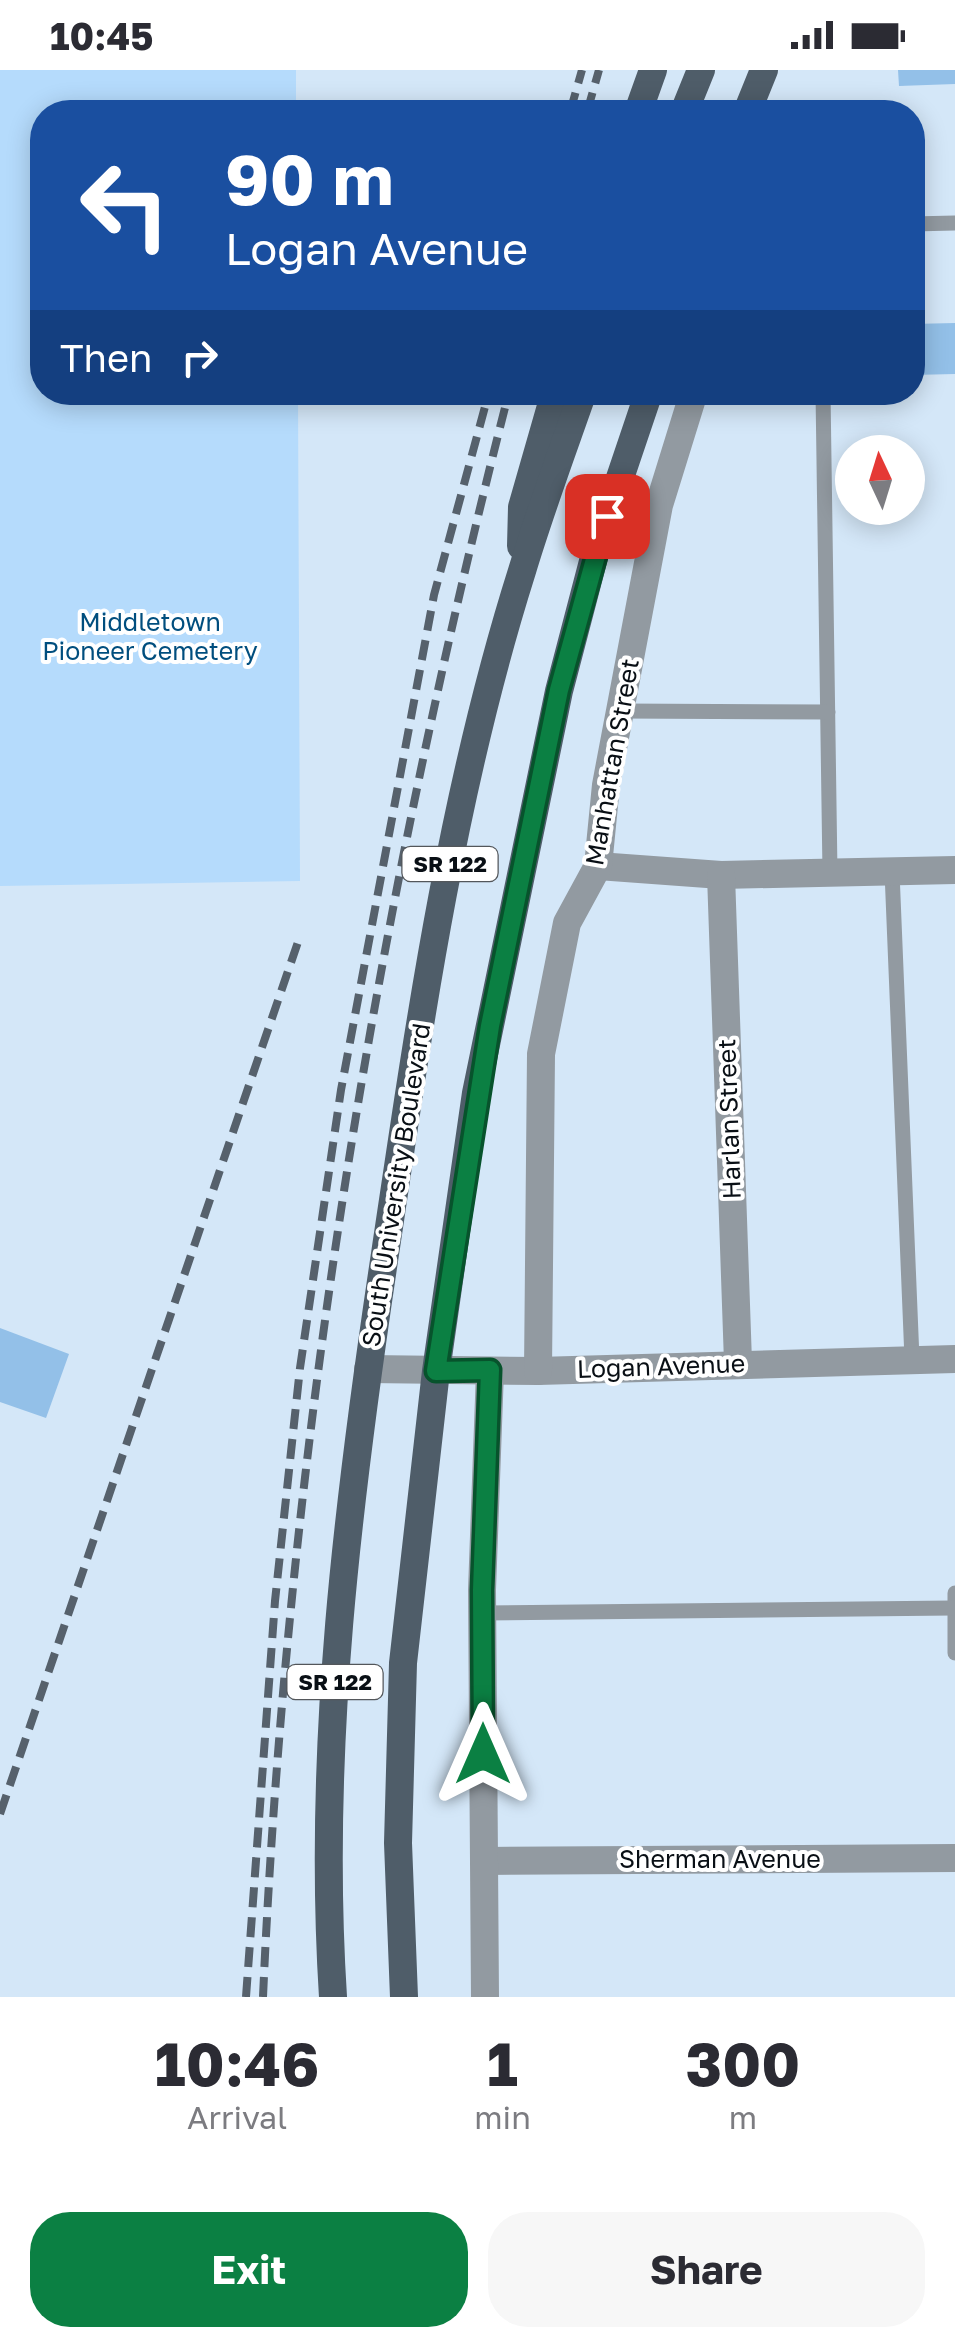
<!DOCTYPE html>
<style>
:root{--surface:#fff;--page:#f7f7f7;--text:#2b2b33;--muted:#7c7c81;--accent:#0b8043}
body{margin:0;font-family:"Golos Text",sans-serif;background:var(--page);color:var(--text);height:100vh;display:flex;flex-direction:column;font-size:38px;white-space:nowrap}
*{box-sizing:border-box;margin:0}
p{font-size:32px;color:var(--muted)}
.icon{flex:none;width:55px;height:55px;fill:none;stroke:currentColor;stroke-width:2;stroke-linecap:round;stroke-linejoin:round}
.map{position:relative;height:1927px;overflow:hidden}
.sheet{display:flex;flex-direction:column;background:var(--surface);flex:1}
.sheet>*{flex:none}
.guide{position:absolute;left:30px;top:30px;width:895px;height:305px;border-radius:40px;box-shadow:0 5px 25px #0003;background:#1a4fa0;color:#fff;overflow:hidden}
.needle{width:65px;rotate:356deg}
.buttons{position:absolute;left:835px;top:365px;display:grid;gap:20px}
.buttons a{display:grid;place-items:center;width:90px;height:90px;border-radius:50%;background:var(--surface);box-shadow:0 5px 25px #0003;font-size:50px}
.pin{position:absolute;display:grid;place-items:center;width:85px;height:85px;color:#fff;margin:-42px;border-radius:20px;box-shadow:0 5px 15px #0006}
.me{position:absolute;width:110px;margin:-55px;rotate:0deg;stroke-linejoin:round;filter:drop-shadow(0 0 8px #0008)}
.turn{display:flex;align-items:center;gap:35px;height:210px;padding:0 30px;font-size:45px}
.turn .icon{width:130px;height:130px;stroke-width:2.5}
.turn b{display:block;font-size:70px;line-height:85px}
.then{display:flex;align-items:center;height:95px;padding:0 30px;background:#0003;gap:20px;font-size:38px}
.eta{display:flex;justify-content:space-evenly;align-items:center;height:170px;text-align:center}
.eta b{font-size:60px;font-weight:700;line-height:70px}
.primary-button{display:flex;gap:20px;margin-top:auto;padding:20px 30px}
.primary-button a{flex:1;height:115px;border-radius:40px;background:var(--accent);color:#fff;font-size:40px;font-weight:700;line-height:115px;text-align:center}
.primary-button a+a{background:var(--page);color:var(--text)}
.status{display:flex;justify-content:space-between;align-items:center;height:70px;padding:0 50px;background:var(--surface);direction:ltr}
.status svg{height:28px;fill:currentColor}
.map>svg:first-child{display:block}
.green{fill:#b5dbfc}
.building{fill:#93c0e8}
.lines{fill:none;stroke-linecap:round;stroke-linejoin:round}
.service{stroke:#929aa1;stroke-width:15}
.minor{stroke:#929aa1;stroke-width:28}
.primary{stroke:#4f5d69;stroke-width:28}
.rail{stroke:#56616c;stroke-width:8;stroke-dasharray:20 10;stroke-linecap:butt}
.route-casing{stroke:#07532c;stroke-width:25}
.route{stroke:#0b8043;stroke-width:18}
.labels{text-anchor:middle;stroke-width:8;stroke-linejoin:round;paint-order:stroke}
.shield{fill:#fff;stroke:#53575b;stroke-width:2.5}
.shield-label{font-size:22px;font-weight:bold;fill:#090f15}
.park-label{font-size:25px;fill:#004e7e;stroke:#fff}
.street-label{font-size:25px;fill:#090f15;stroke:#fff}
</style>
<div class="status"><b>10:45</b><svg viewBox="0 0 49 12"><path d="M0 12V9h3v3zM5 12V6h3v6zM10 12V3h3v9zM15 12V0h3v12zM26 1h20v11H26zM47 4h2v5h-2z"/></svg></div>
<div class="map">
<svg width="955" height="1927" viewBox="0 0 955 1927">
<rect width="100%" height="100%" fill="#d4e7f8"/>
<polygon class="green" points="0,0 296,0 296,42 42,42 42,322 298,323 300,811 0,816"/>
<g class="building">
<polygon points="898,0 955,0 955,14 899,16"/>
<polygon points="955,253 955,304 912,305 912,254"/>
<polygon points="0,1258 69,1284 46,1348 0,1332"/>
</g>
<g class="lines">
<g class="service">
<polyline points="912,154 955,153"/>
<polyline points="823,322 830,803"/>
<polyline points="620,641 828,642"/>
<polyline points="892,802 912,1289"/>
<polyline points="955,1523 955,1583"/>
<polyline points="482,1543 953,1538"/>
</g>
<g class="minor">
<polyline points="598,796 721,805 955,800"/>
<polyline points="721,805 738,1292"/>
<polyline points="368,1299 538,1301 955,1289"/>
<polyline points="538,1301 541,984 567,853 598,796 606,715 659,435 694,322"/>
<polyline points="484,1791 955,1788"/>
<polyline points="485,1927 482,1520 490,1301"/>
</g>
<g class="primary">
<polyline points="638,42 653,0"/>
<polyline points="684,42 701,0"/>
<polyline points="747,42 764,0"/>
<polyline points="521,476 522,437 555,322"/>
<path d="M333,1927C317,1678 348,1430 385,1184C419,955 452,722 522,501C540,441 562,382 583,322"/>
<polyline points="404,1927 398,1773 403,1593 436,1301 476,1023 559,621 597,476 649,322"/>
</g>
<g class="rail">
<polyline points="570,42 582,0"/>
<polyline points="587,42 599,0"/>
<polyline points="0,1744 299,869"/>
<polyline points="246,1927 275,1531 300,1298 341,1020 434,525 489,322"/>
<path d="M263,1927C287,1385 374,848 509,322"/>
</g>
</g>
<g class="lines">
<g class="route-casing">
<polyline id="route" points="483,1684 482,1520 490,1300 436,1301 490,956 559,620 607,446"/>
</g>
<use href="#route" class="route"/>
</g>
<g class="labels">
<g class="shield">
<rect x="402.5" y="777" width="95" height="34" rx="8"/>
<rect x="287.5" y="1595" width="95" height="34" rx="8"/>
</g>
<g class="shield-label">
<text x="450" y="802">SR 122</text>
<text x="335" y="1620">SR 122</text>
</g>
<g class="park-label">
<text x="150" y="561">Middletown<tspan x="150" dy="29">Pioneer Cemetery</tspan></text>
</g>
<g class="street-label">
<text transform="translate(612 692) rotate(-80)" y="9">Manhattan Street</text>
<text transform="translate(729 1049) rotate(-92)" y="9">Harlan Street</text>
<text transform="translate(396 1115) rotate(-81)" y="9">South University Boulevard</text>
<text transform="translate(661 1296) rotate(-2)" y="9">Logan Avenue</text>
<text x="720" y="1798">Sherman Avenue</text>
</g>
</g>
</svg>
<div class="buttons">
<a><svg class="needle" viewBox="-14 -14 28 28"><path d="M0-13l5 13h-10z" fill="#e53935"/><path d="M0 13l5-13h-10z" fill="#7c7c81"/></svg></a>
</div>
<div class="pin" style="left:607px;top:446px;background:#d93025"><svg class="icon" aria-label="arrive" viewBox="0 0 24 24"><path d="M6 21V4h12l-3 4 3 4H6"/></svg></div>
<svg class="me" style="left:483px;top:1684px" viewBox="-20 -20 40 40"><path d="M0-17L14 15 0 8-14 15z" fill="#0b8043" stroke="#fff" stroke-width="4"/></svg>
<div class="guide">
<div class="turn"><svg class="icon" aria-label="left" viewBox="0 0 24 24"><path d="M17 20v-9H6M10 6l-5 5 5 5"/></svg><div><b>90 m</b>Logan Avenue</div></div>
<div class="then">Then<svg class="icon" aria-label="right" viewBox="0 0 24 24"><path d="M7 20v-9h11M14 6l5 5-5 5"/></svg></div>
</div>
</div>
<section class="sheet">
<div class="eta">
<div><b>10:46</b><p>Arrival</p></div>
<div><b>1</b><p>min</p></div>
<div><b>300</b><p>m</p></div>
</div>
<div class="primary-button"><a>Exit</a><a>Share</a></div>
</section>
